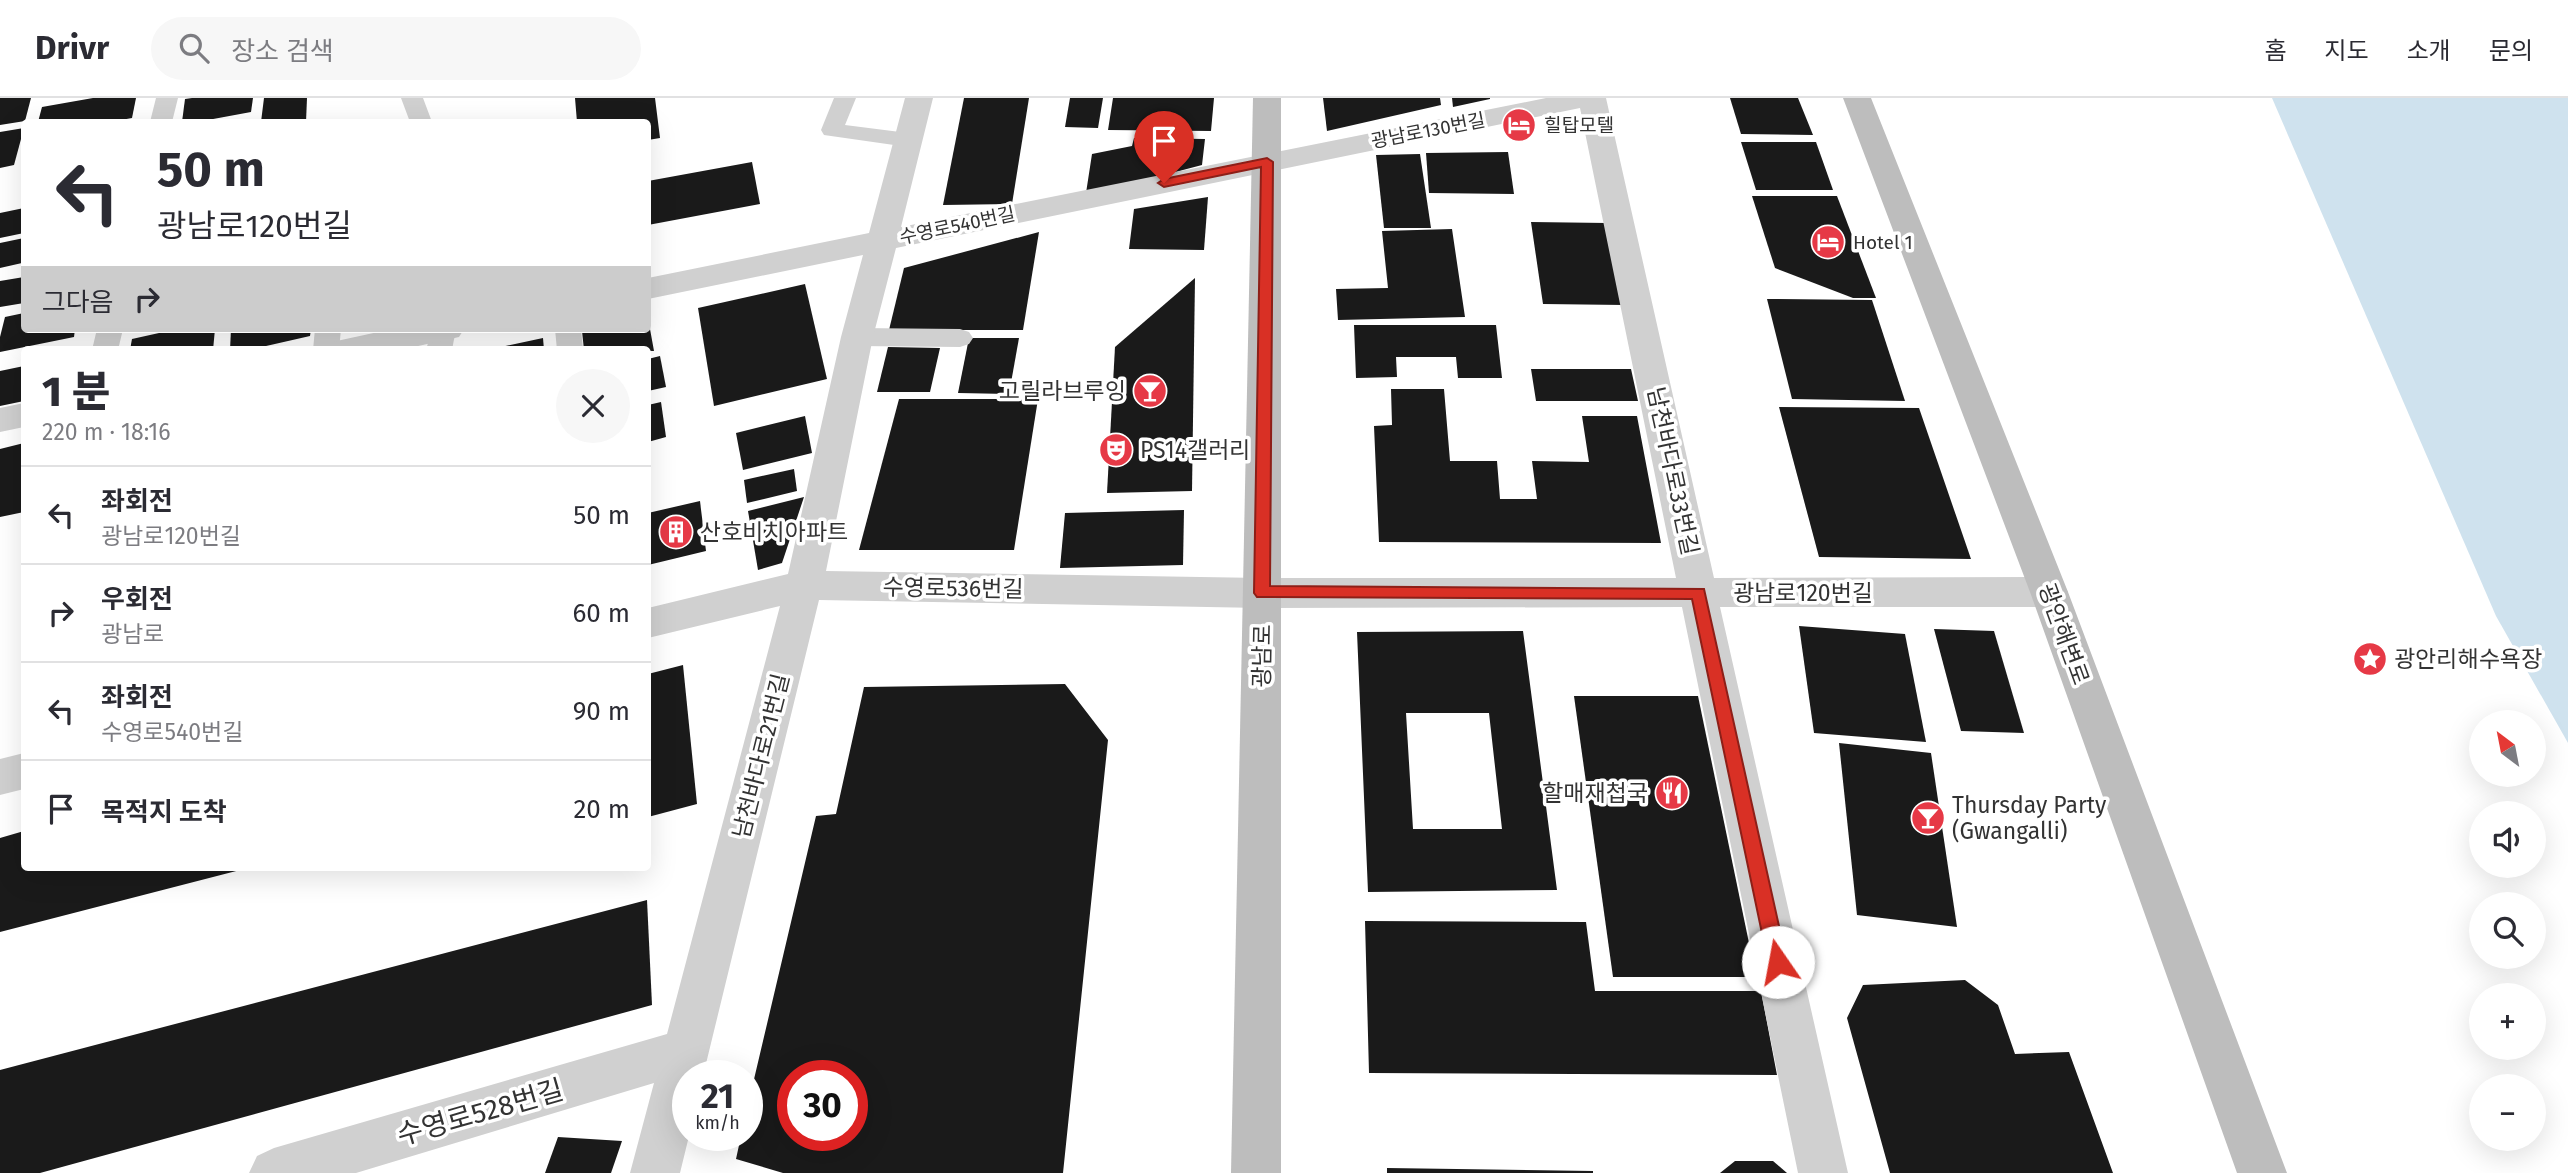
<!DOCTYPE html>
<html lang="ko">
<meta charset="utf-8">
<style>
:root{--surface:#fff;--page:#f7f7f7;--text:#2b2b33;--muted:#7c7c81;--line:#e1e1e2}
body{margin:0;font-family:"Fira Sans","Noto Sans KR",sans-serif;background:var(--page);color:var(--text);height:100vh;display:flex;flex-direction:column;font-size:26px;white-space:nowrap}
*{box-sizing:border-box;margin:0}
p{font-size:23px;color:var(--muted)}
.icon{flex:none;width:38px;height:38px;fill:none;stroke:currentColor;stroke-width:2;stroke-linecap:round;stroke-linejoin:round}
.map{position:relative;flex:1;overflow:hidden}
.drawer{position:absolute;left:21px;top:248px;width:630px;height:525px;display:flex;flex-direction:column;background:var(--surface);border-radius:7px;box-shadow:0 7px 28px #0002}
.drawer>*{flex:none}
.banner{position:absolute;left:21px;top:21px;width:630px;height:214px;border-radius:7px;box-shadow:0 7px 28px #0002;background:#fff;color:var(--text);overflow:hidden}
.needle{width:46px;rotate:328deg}
.tools{position:absolute;left:2469px;top:612px;display:grid;gap:14px}
.tools a{display:grid;place-items:center;width:77px;height:77px;border-radius:50%;background:var(--surface);box-shadow:0 7px 28px #0002;font-size:35px}
.speed{position:absolute;left:672px;top:962px;display:flex;gap:14px;font-size:35px;font-weight:700;text-align:center}
.speed>*{display:grid;place-content:center;width:91px;height:91px;border-radius:50%;background:var(--surface);box-shadow:0 7px 28px #0002;line-height:1}
.speed small{font-size:18px;font-weight:400}
.speed .limit{border:10px solid #d22;background:#fff;color:#111}
.pin{position:absolute;display:grid;place-items:center;width:60px;height:60px;color:#fff;margin:-72px -30px;border-radius:50% 50% 50% 0;rotate:-45deg;box-shadow:0 0 7px #0007}
.pin .icon{rotate:45deg}
.me{position:absolute;width:77px;margin:-38px;rotate:348deg;stroke-linejoin:round;filter:drop-shadow(0 0 5px #0008)}
.turn{display:flex;align-items:center;gap:24px;height:147px;padding:0 21px;font-size:32px}
.turn .icon{width:91px;height:91px;stroke-width:2.5}
.turn b{display:block;font-size:49px;line-height:60px}
.then{display:flex;align-items:center;height:66px;padding:0 21px;background:#0003;gap:14px;font-size:26px}
.round{display:grid;place-items:center;flex:none;width:74px;height:74px;border-radius:37px;background:var(--page)}
.summary{display:flex;align-items:center;justify-content:space-between;height:119px;padding:0 21px}
h1{font-size:42px;font-weight:800;line-height:52px}
ul{padding:0;list-style:none}
li{display:flex;align-items:center;gap:21px;height:98px;padding:0 21px;border-top:2px solid var(--line)}
li div{flex:1}
li b{display:block;font-size:26px}
li em{font-style:normal}
header{display:flex;align-items:center;gap:42px;box-sizing:border-box;height:98px;padding:0 35px;background:var(--surface);border-bottom:2px solid var(--line)}
header strong{font-size:33px}
nav{display:flex;gap:38px;margin-inline-start:auto;font-size:24px}
.search{width:490px;height:63px;background:var(--page);display:flex;align-items:center;gap:18px;box-sizing:border-box;padding:0 24px;border-radius:38px;color:var(--muted);font-size:26px}
.map>svg:first-child{display:block}
.water{fill:#cfe2ee}
.building{fill:#1a1a1a;fill-rule:evenodd}
.lines{fill:none;stroke-linecap:round;stroke-linejoin:round}
.lane{fill:#d0d0d0;fill-rule:evenodd}
.street{fill:#d0d0d0;fill-rule:evenodd}
.secondary{fill:#bdbdbd;fill-rule:evenodd}
.route{fill:#d93025;stroke:#8d1f18;stroke-width:2}
.labels{text-anchor:middle;stroke-width:7;stroke-linejoin:round;paint-order:stroke}
.far-poi-label{font-size:19px;fill:#333;stroke:#fff;text-anchor:start}
.far-street-label{font-size:19px;fill:#333;stroke:#fff}
.poi-label{font-size:23px;fill:#333;stroke:#fff;text-anchor:start}
.street-label{font-size:23px;fill:#333;stroke:#fff}
.near-street-label{font-size:28px;fill:#333;stroke:#fff}
</style>
<header>
<strong>Drivr</strong>
<div class="search"><svg class="icon" aria-label="search" viewBox="0 0 24 24"><circle cx="10" cy="10" r="6"/><path d="M15 15l6 6"/></svg>장소 검색</div>
<nav><a>홈</a><a>지도</a><a>소개</a><a>문의</a></nav>
</header>
<div class="map">
<svg width="2568" height="1075" viewBox="0 0 2568 1075">
<rect width="100%" height="100%" fill="#fff"/>
<polygon class="water" points="2272,0 2568,0 2568,645 2496,518"/>
<g class="building">
<polygon points="0,0 31,0 25,23 0,27"/>
<polygon points="93,0 136,0 132,20 110,24 38,24 42,9"/>
<polygon points="192,0 253,0 251,14 197,24 182,24 185,1"/>
<polygon points="264,0 307,0 306,24 261,24"/>
<polygon points="575,0 655,0 660,40 648,42 648,24 577,24"/>
<polygon points="964,0 1029,0 1012,106 943,107"/>
<polygon points="1070,0 1103,0 1098,30 1065,29"/>
<polygon points="1113,0 1214,0 1211,33 1108,32"/>
<polygon points="1323,0 1440,0 1441,7 1327,33"/>
<polygon points="1452,0 1490,0 1490,1 1453,9"/>
<polygon points="1730,0 1798,0 1813,37 1741,36"/>
<polygon points="24,30 14,67 0,70 0,34"/>
<polygon points="1134,40 1205,41 1202,67 1099,94 1086,95 1092,56 1132,48"/>
<polygon points="1741,44 1816,44 1833,92 1756,92"/>
<polygon points="1508,54 1514,96 1429,95 1426,55"/>
<polygon points="1420,56 1431,130 1384,130 1376,57"/>
<polygon points="752,64 760,106 648,127 648,83"/>
<polygon points="1752,98 1837,98 1876,200 1853,200 1775,170"/>
<polygon points="1208,99 1204,152 1129,151 1134,111"/>
<polygon points="24,110 24,135 0,140 0,115"/>
<polygon points="1531,124 1607,125 1624,207 1543,206"/>
<polygon points="1452,131 1465,219 1338,222 1336,191 1388,190 1382,133"/>
<polygon points="1039,134 1023,232 889,232 904,170"/>
<polygon points="24,140 22,165 0,170 0,145"/>
<polygon points="24,179 24,205 0,209 0,183"/>
<polygon points="1195,180 1192,393 1107,395 1115,249"/>
<polygon points="805,186 827,281 714,308 698,210"/>
<polygon points="1767,201 1872,202 1905,303 1792,301"/>
<polygon points="24,215 24,231 75,231 74,239 0,254 0,239 5,219"/>
<polygon points="648,220 654,253 584,252 582,233 648,231"/>
<polygon points="1354,227 1496,227 1502,280 1458,280 1456,259 1396,259 1397,279 1356,280"/>
<polygon points="177,231 215,231 213,252 130,252 132,241"/>
<polygon points="231,231 311,231 310,238 249,252 230,252"/>
<polygon points="543,240 544,252 492,252 492,251"/>
<polygon points="969,240 1019,240 1009,296 958,295"/>
<polygon points="888,249 940,250 930,294 877,294"/>
<polygon points="660,258 666,289 648,293 648,261"/>
<polygon points="24,268 24,303 0,308 0,273"/>
<polygon points="1531,271 1631,271 1638,303 1536,303"/>
<polygon points="1391,291 1444,291 1450,363 1497,363 1500,401 1537,401 1532,363 1589,364 1582,318 1637,318 1661,445 1379,444 1374,328 1392,327"/>
<polygon points="899,301 1038,301 1014,452 859,452"/>
<polygon points="661,304 666,339 648,344 648,307"/>
<polygon points="1779,309 1919,310 1971,461 1819,459"/>
<polygon points="805,318 812,355 743,372 736,335"/>
<polygon points="24,345 24,414 0,419 0,351"/>
<polygon points="794,371 797,393 747,405 744,382"/>
<polygon points="804,399 782,465 758,472 748,413"/>
<polygon points="700,403 706,453 648,467 648,415"/>
<polygon points="1184,412 1183,467 1060,470 1065,415"/>
<polygon points="1799,528 1905,536 1926,644 1814,635"/>
<polygon points="1934,531 1994,533 2024,635 1961,633"/>
<path d="M1523,533L1557,792L1368,794L1357,534ZM1406,615H1489L1502,731H1413Z"/>
<polygon points="683,567 697,706 648,719 648,576"/>
<path d="M1065,586L1108,642L1063,1075H783L736,1061L741,1038H747V1011L816,718L836,716L864,589ZM793,978H852V1038H793Z"/>
<polygon points="1574,598 1698,598 1756,879 1613,879"/>
<polygon points="1839,645 1931,655 1957,829 1857,817"/>
<polygon points="24,733 24,770 244,771 0,834 0,740"/>
<polygon points="647,802 652,907 40,1075 0,1075 0,972"/>
<polygon points="1365,823 1586,824 1595,893 1761,893 1777,977 1369,975"/>
<polygon points="1965,882 1998,907 2015,956 2069,954 2113,1075 1890,1075 1847,920 1863,887"/>
<polygon points="558,1039 622,1043 611,1075 545,1075"/>
<polygon points="1735,1063 1773,1063 1787,1075 1720,1075"/>
<polygon points="1387,1070 1593,1073 1593,1075 1387,1075"/>
</g>
<g class="lines">
<g class="lane">
<polygon points="156,0 178,0 172,24 150,24"/>
<polygon points="401,0 423,0 432,24 410,24"/>
<polygon points="834,0 856,0 845,27 908,35 916,37 919,42 916,47 908,49 824,37 821,32"/>
<polygon points="857,230 960,231 969,234 973,240 969,246 960,249 857,248 848,245 844,239 848,233"/>
<polygon points="97,231 123,231 118,252 92,252"/>
<polygon points="315,231 341,231 339,252 313,252"/>
<polygon points="432,231 456,231 452,252 426,252"/>
<polygon points="555,231 581,231 583,252 557,252"/>
</g>
<g class="street">
<path d="M905,0H933L901,129L1546,0H1606L1714,480L2049,479L2062,483L2068,494L2062,505L2049,509H1720L1848,1075H1798L1682,509L1262,510L819,502L703,978H688L689,1038L680,1075H630L654,985L356,1075H249L257,1058L274,1050L667,936L780,508L648,540V510L788,476L841,239L863,157L648,201V180L869,135ZM1580,10L1676,480H1262L826,473L873,239L896,150Z"/>
<polygon points="392,231 464,231 459,239 400,252 328,252 332,244"/>
<polygon points="24,305 24,329 0,334 0,310"/>
<polygon points="24,655 24,691 0,697 0,661"/>
</g>
<g class="secondary">
<polygon points="1253,0 1281,0 1281,1075 1231,1075"/>
<polygon points="1843,0 1871,0 2068,494 2287,1075 2237,1075 2030,494"/>
</g>
</g>
<polygon class="route" points="1267,60 1273,64 1270,488 1704,491 1787,864 1784,870 1778,873 1771,870 1768,864 1692,501 1257,499 1254,495 1261,69 1164,89 1158,85 1164,81"/>
<defs>
<g id="hotel-disc" transform="scale(1.75)"><circle r="9.5" fill="#e63946" stroke="#fff"/><path d="M-6-4.5h1.5V1H6V5H4.5V3h-9V5H-6ZM-4 0a1.8 1.8 0 1 1 3.6 0ZM.5 0V-2.5h3Q6-2.5 6 0Z" fill="#fff"/></g>
<g id="bar-disc" transform="scale(1.75)"><circle r="9.5" fill="#e63946" stroke="#fff"/><path d="M-6-5H6L.8 .8V4.5H3.5V6h-7V4.5H-.8V.8Z" fill="#fff"/></g>
<g id="theatre-disc" transform="scale(1.75)"><circle r="9.5" fill="#e63946" stroke="#fff"/><path d="M-5-5.5Q0-4 5-5.5V0Q5 5 0 6Q-5 5-5 0ZM-3.3-2.5H-1v1.5H-3.3ZM1-2.5H3.3v1.5H1ZM-2.8 1Q0 5.5 2.8 1Z" fill="#fff"/></g>
<g id="building-disc" transform="scale(1.75)"><circle r="9.5" fill="#e63946" stroke="#fff"/><path d="M-4-6H4V6H1V3H-1V6H-4ZM-2.5-4.3h1.7v1.8h-1.7ZM.8-4.3h1.7v1.8H.8ZM-2.5-1h1.7V.8h-1.7ZM.8-1h1.7V.8H.8Z" fill="#fff"/></g>
<g id="sight-disc" transform="scale(1.75)"><circle r="9.5" fill="#e63946" stroke="#fff"/><path d="M0-6L1.8-2.2L6-1.7L2.9 1.2L3.7 5.4L0 3.3L-3.7 5.4L-2.9 1.2L-6-1.7L-1.8-2.2Z" fill="#fff"/></g>
<g id="restaurant-disc" transform="scale(1.75)"><circle r="9.5" fill="#e63946" stroke="#fff"/><path d="M-5-6h1v4h1v-4h1v4h1v-4h1v5L-1.5 .5V6h-2V.5L-5-1ZM5-6V6H3V1.5H1.5Q1.5-4 5-6Z" fill="#fff"/></g>
</defs>
<g fill-rule="evenodd">
<use href="#hotel-disc" x="1519" y="27"/>
<use href="#hotel-disc" x="1828" y="144"/>
<use href="#bar-disc" x="1150" y="293"/>
<use href="#theatre-disc" x="1116" y="352"/>
<use href="#building-disc" x="676" y="434"/>
<use href="#sight-disc" x="2370" y="561"/>
<use href="#restaurant-disc" x="1672" y="695"/>
<use href="#bar-disc" x="1928" y="720"/>
</g>
<g class="labels">
<g class="far-poi-label">
<text x="1544" y="34">힐탑모텔</text>
<text x="1853" y="151">Hotel 1</text>
</g>
<g class="far-street-label">
<text transform="translate(1428 32) rotate(-11)" y="7">광남로130번길</text>
<text transform="translate(957 127) rotate(-12)" y="7">수영로540번길</text>
</g>
<g class="poi-label">
<text x="1126" y="301" text-anchor="end">고릴라브루잉</text>
<text x="1140" y="360">PS14갤러리</text>
<text x="700" y="442">산호비치아파트</text>
<text x="2394" y="569">광안리해수욕장</text>
<text x="1648" y="703" text-anchor="end">할매재첩국</text>
<text x="1952" y="715">Thursday Party<tspan x="1952" dy="26">(Gwangalli)</tspan></text>
</g>
<g class="street-label">
<text transform="translate(1673 373) rotate(78)" y="8">남천바다로33번길</text>
<text transform="translate(953 490) rotate(1)" y="8">수영로536번길</text>
<text x="1803" y="503">광남로120번길</text>
<text transform="translate(2064 536) rotate(70)" y="8">광안해변로</text>
<text transform="translate(1262 558) rotate(-89)" y="8">광남로</text>
<text transform="translate(761 658) rotate(-76)" y="8">남천바다로21번길</text>
</g>
<g class="near-street-label">
<text transform="translate(480 1014) rotate(-16)" y="10">수영로528번길</text>
</g>
</g>
</svg>
<div class="tools">
<a><svg class="needle" viewBox="-14 -14 28 28"><path d="M0-13l5 13h-10z" fill="#e53935"/><path d="M0 13l5-13h-10z" fill="#7c7c81"/></svg></a>
<a><svg class="icon" aria-label="sound" viewBox="0 0 24 24"><path d="M4 9h4l5-4v14l-5-4H4zM17 9q2 3 0 6"/></svg></a>
<a><svg class="icon" aria-label="search" viewBox="0 0 24 24"><circle cx="10" cy="10" r="6"/><path d="M15 15l6 6"/></svg></a>
<a>+</a>
<a>−</a>
</div>
<div class="speed"><div>21<small>km/h</small></div><div class="limit">30</div></div>
<div class="pin" style="left:1164px;top:85px;background:#d93025"><svg class="icon" aria-label="arrive" viewBox="0 0 24 24"><path d="M6 21V4h12l-3 4 3 4H6"/></svg></div>
<svg class="me" style="left:1778px;top:864px" viewBox="-20 -20 40 40"><circle r="19" fill="#fff"/><path d="M0-13L10 11 0 6-10 11z" fill="#d93025"/></svg>
<div class="banner">
<div class="turn"><svg class="icon" aria-label="left" viewBox="0 0 24 24"><path d="M17 20v-9H6M10 6l-5 5 5 5"/></svg><div><b>50 m</b>광남로120번길</div></div>
<div class="then">그다음<svg class="icon" aria-label="right" viewBox="0 0 24 24"><path d="M7 20v-9h11M14 6l5 5-5 5"/></svg></div>
</div>
<section class="drawer">
<div class="summary"><div><h1>1 분</h1><p>220 m · 18:16</p></div><a class="round"><svg class="icon" aria-label="close" viewBox="0 0 24 24"><path d="M6 6l12 12M18 6L6 18"/></svg></a></div>
<ul>
<li><svg class="icon" aria-label="left" viewBox="0 0 24 24"><path d="M17 20v-9H6M10 6l-5 5 5 5"/></svg><div><b>좌회전</b><p>광남로120번길</p></div><em>50 m</em></li>
<li><svg class="icon" aria-label="right" viewBox="0 0 24 24"><path d="M7 20v-9h11M14 6l5 5-5 5"/></svg><div><b>우회전</b><p>광남로</p></div><em>60 m</em></li>
<li><svg class="icon" aria-label="left" viewBox="0 0 24 24"><path d="M17 20v-9H6M10 6l-5 5 5 5"/></svg><div><b>좌회전</b><p>수영로540번길</p></div><em>90 m</em></li>
<li><svg class="icon" aria-label="arrive" viewBox="0 0 24 24"><path d="M6 21V4h12l-3 4 3 4H6"/></svg><div><b>목적지 도착</b></div><em>20 m</em></li>
</ul>
</section>
</div>
